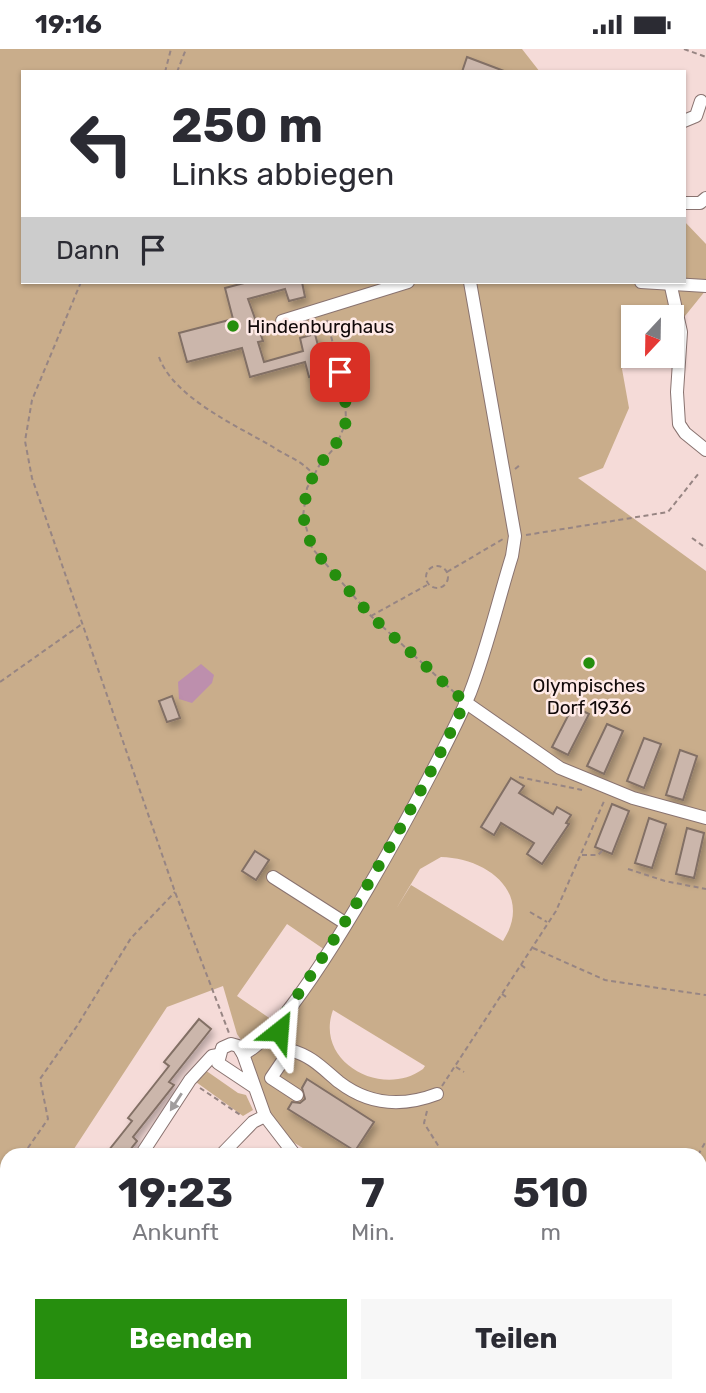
<!DOCTYPE html>
<html lang="de">
<style>
:root{--surface:#fff;--page:#f7f7f7;--text:#2b2b33;--muted:#7c7c81;--accent:#268e0e}
body{margin:0;font-family:Rubik,sans-serif;background:var(--page);color:var(--text);height:100vh;display:flex;flex-direction:column;font-size:26px;white-space:nowrap}
*{box-sizing:border-box;margin:0}
p{font-size:23px;color:var(--muted)}
.icon{flex:none;width:38px;height:38px;fill:none;stroke:currentColor;stroke-width:2;stroke-linecap:round;stroke-linejoin:round}
.map{position:relative;flex:1;overflow:hidden}
.drawer{position:absolute;left:0px;top:1099px;width:707px;height:245px;display:flex;flex-direction:column;background:var(--surface);border-radius:21px 21px 0 0;box-shadow:0 2px 5px #0004}
.drawer>*{flex:none}
.hud{position:absolute;left:21px;top:21px;width:665px;height:214px;border-radius:0px;box-shadow:0 2px 5px #0004;background:#fff;color:var(--text);overflow:hidden}
.needle{width:46px;rotate:202deg}
.fabs{position:absolute;left:621px;top:256px;display:grid;gap:14px}
.fabs a{display:grid;place-items:center;width:63px;height:63px;border-radius:0px;background:var(--surface);box-shadow:0 2px 5px #0004;font-size:35px}
.pin{position:absolute;display:grid;place-items:center;width:60px;height:60px;color:#fff;margin:-30px;border-radius:14px;box-shadow:0 4px 10px #0006}
.me{position:absolute;width:77px;margin:-38px;rotate:28deg;stroke-linejoin:round;filter:drop-shadow(0 0 5px #0008)}
.turn{display:flex;align-items:center;gap:24px;height:147px;padding:0 35px;font-size:32px}
.turn .icon{width:91px;height:91px;stroke-width:2.5}
.turn b{display:block;font-size:49px;line-height:60px}
.then{display:flex;align-items:center;height:66px;padding:0 35px;background:#0003;gap:14px;font-size:26px}
.eta{display:flex;justify-content:space-evenly;align-items:center;height:119px;text-align:center}
.eta b{font-size:42px;font-weight:700;line-height:49px}
.action{display:flex;gap:14px;margin-top:auto;padding:14px 35px}
.action a{flex:1;height:80px;border-radius:0px;background:var(--accent);color:#fff;font-size:28px;font-weight:700;line-height:80px;text-align:center}
.action a+a{background:var(--page);color:var(--text)}
.status{display:flex;justify-content:space-between;align-items:center;height:49px;padding:0 35px;background:var(--surface);direction:ltr}
.status svg{height:19px;fill:currentColor}
.map>svg:first-child{display:block}
.green{fill:#c9ad8b;fill-rule:evenodd}
.water{fill:#bd8fad}
.building{fill:#cbb6ab;stroke:#826f65;stroke-width:2;filter:url(#shadow)}
.lines{fill:none;stroke-linecap:round;stroke-linejoin:round}
.minor-casing{stroke:#897370;stroke-width:14}
.path{stroke:#978583;stroke-width:2;stroke-dasharray:5 3.5;stroke-linecap:butt}
.minor{stroke:#fff;stroke-width:12}
.oneway{fill:#a09d9d}
.route{stroke:#268e0e;stroke-width:12;stroke-dasharray:0 21.6}
.poi-dot{fill:#268e0e;stroke:#ffeae7;stroke-width:2.5}
.labels{text-anchor:middle;stroke-width:5;stroke-linejoin:round;paint-order:stroke}
.poi-label{font-size:19px;fill:#110909;stroke:#ffeae7;text-anchor:start}
</style>
<div class="status"><b>19:16</b><svg viewBox="0 0 49 12"><path d="M0 12V9h3v3zM5 12V6h3v6zM10 12V3h3v9zM15 12V0h3v12zM26 1h20v11H26zM47 4h2v5h-2z"/></svg></div>
<div class="map">
<svg width="706" height="1344" viewBox="0 0 706 1344">
<defs>
<filter id="shadow"><feDropShadow dx="3" dy="5" stdDeviation="3.5" flood-color="#0004"/></filter>
</defs>
<rect width="100%" height="100%" fill="#f5dbd8"/>
<g class="green">
<path d="M0,0H522L540,23H23V233H684V172L706,195V241L672,283V268H634L633,304L622,320L629,359L603,419L578,429L706,522V1344L692,1337H700V1106H314L285,1088L264,1052L249,1002L237,985L223,937L167,958L70,1106H7V1203L0,1214ZM441,808C487,809 534,844 503,892L411,836L396,860L420,820ZM287,875L328,903L278,975L237,947ZM333,961L425,1017L423,1020C382,1050 314,1013 333,961Z"/>
<polygon points="205,1021 238,1044 246,1046 253,1061 243,1067 196,1033"/>
<polygon points="69,1337 158,1337 166,1344 77,1344"/>
<polygon points="477,1337 636,1337 632,1344 472,1344"/>
</g>
<polygon class="water" points="201,615 214,626 212,634 192,654 179,650 178,633"/>
<g class="building">
<polygon points="467,8 504,22 504,23 462,23"/>
<polygon points="248,233 302,233 305,248 289,252 285,240 248,250 263,292 258,293 264,313 303,302 300,289 315,285 325,324 309,328 305,313 250,328 242,299 187,313 179,284 233,270 225,239"/>
<polygon points="172,647 180,669 167,673 159,652"/>
<polygon points="573,657 589,665 568,706 552,698"/>
<polygon points="607,675 623,682 604,725 587,717"/>
<polygon points="644,689 661,695 644,739 627,732"/>
<polygon points="680,701 697,707 683,751 666,746"/>
<polygon points="511,729 524,737 519,744 553,765 557,758 571,766 566,774 569,775 542,815 527,805 534,794 501,774 494,786 481,778"/>
<polygon points="612,755 629,762 612,805 595,798"/>
<polygon points="649,769 666,775 652,819 635,814"/>
<polygon points="687,779 704,784 694,829 676,825"/>
<polygon points="255,802 269,811 256,831 242,822"/>
<polygon points="199,970 211,980 169,1033 174,1036 133,1088 137,1092 126,1106 105,1106 132,1072 128,1069 169,1017 164,1013"/>
<polygon points="307,1030 374,1073 355,1102 288,1060 292,1053 300,1054 305,1050 302,1039"/>
</g>
<g class="lines">
<g class="minor-casing">
<g id="minor">
<polyline points="684,72 696,67 701,52"/>
<polyline points="684,154 700,154 706,149"/>
<polyline points="641,233 706,237"/>
<polyline points="670,233 681,283 677,343 679,375 685,384 706,401"/>
<polyline points="282,272 408,233"/>
<polyline points="465,653 560,719 633,749 706,769"/>
<polyline points="273,828 345,874"/>
<path d="M243,1005C298,983 444,707 470,644C487,600 498,552 512,507L515,487L470,233"/>
<polyline points="254,1038 218,1014 222,999 231,995 238,997 243,1005 265,1067 295,1106"/>
<path d="M297,1046L271,1029L290,1001C312,1007 322,1019 339,1033C369,1056 403,1058 437,1045"/>
<polyline points="141,1106 190,1031 212,1007 218,1006"/>
<polyline points="221,1106 253,1073 265,1067"/>
<polyline points="290,1337 297,1344"/>
<polyline points="670,1337 682,1344"/>
<polyline points="244,1344 251,1337"/>
<polyline points="311,1344 320,1337"/>
<polyline points="416,1344 421,1337"/>
</g>
</g>
<g class="path">
<polyline points="684,0 706,8"/>
<polyline points="165,23 171,0"/>
<polyline points="177,23 186,0"/>
<polyline points="81,233 32,351 25,392 32,429 175,843 229,984"/>
<polyline points="327,271 345,343 346,373 336,397 320,415 307,439 303,467 312,499 371,567 456,645"/>
<path d="M159,308C173,348 237,377 273,398C288,408 301,411 313,425"/>
<polyline points="515,420 520,416"/>
<polyline points="526,486 668,463 699,424"/>
<polyline points="692,489 706,499"/>
<circle cx="437" cy="528" r="11"/>
<polyline points="447,523 503,490"/>
<polyline points="371,567 427,536"/>
<polyline points="0,633 82,575"/>
<polyline points="519,728 582,741"/>
<polyline points="582,806 598,806 603,801"/>
<polyline points="628,820 665,832 706,840"/>
<polyline points="530,863 547,873"/>
<polyline points="533,899 605,931 706,946"/>
<polyline points="521,916 528,921"/>
<polyline points="502,945 509,950"/>
<polyline points="456,1018 464,1023"/>
<polyline points="442,1037 556,862 605,750"/>
<polyline points="200,1039 242,1067"/>
<polyline points="427,1062 424,1074 444,1106"/>
<polyline points="23,1106 48,1070 40,1030 77,977 131,889 175,843"/>
<polyline points="698,1106 706,1092"/>
<polyline points="0,1141 7,1130"/>
<polyline points="0,1255 7,1260"/>
<polyline points="0,1275 7,1283"/>
<polyline points="0,1317 7,1308"/>
<polyline points="700,1326 706,1324"/>
<polyline points="0,1329 7,1328"/>
<polyline points="103,1337 111,1344"/>
<polyline points="599,1337 610,1344"/>
<polyline points="21,1344 21,1337"/>
<polyline points="493,1344 500,1337"/>
<polyline points="613,1344 617,1337"/>
</g>
<use href="#minor" class="minor"/>
</g>
<defs><path id="oneway-solid" d="M-6-.8H1V-3.2L6.5 0L1 3.2V.8H-6Z" transform="scale(1.75)"/></defs>
<use class="oneway" href="#oneway-solid" transform="translate(176 1053) rotate(123)"/>
<g class="lines">
<path class="route" d="M279,982L278,975C349,872 412,766 465,653L371,567L312,499L303,467L307,439L320,415L335,397L346,373L345,343L340,323"/>
</g>
<g class="poi-dot">
<circle cx="233" cy="277" r="7"/>
<circle cx="589" cy="614" r="7"/>
</g>
<g class="labels">
<g class="poi-label">
<text x="247" y="284">Hindenburghaus</text>
<text x="589" y="643" text-anchor="middle">Olympisches<tspan x="589" dy="22">Dorf 1936</tspan></text>
</g>
</g>
</svg>
<div class="fabs">
<a><svg class="needle" viewBox="-14 -14 28 28"><path d="M0-13l5 13h-10z" fill="#e53935"/><path d="M0 13l5-13h-10z" fill="#7c7c81"/></svg></a>
</div>
<div class="pin" style="left:340px;top:323px;background:#d93025"><svg class="icon" aria-label="arrive" viewBox="0 0 24 24"><path d="M6 21V4h12l-3 4 3 4H6"/></svg></div>
<svg class="me" style="left:279px;top:982px" viewBox="-20 -20 40 40"><path d="M0-17L14 15 0 8-14 15z" fill="#268e0e" stroke="#fff" stroke-width="4"/></svg>
<div class="hud">
<div class="turn"><svg class="icon" aria-label="left" viewBox="0 0 24 24"><path d="M17 20v-9H6M10 6l-5 5 5 5"/></svg><div><b>250 m</b>Links abbiegen</div></div>
<div class="then">Dann<svg class="icon" aria-label="arrive" viewBox="0 0 24 24"><path d="M6 21V4h12l-3 4 3 4H6"/></svg></div>
</div>
<section class="drawer">
<div class="eta">
<div><b>19:23</b><p>Ankunft</p></div>
<div><b>7</b><p>Min.</p></div>
<div><b>510</b><p>m</p></div>
</div>
<div class="action"><a>Beenden</a><a>Teilen</a></div>
</section>
</div>
